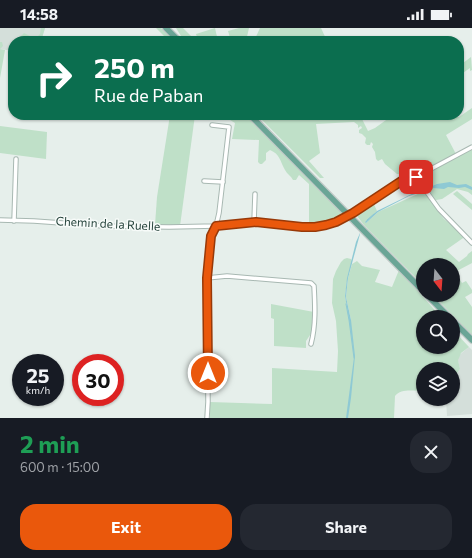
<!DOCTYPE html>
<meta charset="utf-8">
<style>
:root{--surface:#171b24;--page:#242831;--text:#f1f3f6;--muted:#9ea1a6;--accent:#ea580c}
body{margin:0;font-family:Commissioner,sans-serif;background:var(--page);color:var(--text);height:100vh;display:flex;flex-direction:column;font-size:15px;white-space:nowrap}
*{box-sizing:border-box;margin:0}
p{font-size:13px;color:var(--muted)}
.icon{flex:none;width:22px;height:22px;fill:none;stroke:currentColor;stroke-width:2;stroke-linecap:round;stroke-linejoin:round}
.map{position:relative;height:390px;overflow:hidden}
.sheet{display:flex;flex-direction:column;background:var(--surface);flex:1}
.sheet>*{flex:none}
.banner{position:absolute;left:8px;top:8px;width:456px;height:84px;border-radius:16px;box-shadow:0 1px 3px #0004;background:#0b6e4f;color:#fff;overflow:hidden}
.needle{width:26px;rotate:163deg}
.buttons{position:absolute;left:416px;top:230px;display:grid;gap:8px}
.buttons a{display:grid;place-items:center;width:44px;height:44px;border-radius:50%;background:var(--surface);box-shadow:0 1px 3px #0004;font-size:20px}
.speed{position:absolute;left:12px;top:326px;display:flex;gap:8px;font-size:20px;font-weight:700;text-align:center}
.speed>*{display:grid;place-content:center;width:52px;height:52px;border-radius:50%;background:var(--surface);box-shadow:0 1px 3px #0004;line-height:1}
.speed small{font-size:10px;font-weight:400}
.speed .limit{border:6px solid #d22;background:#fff;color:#111}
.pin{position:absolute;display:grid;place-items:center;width:34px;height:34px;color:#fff;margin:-17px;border-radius:8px;box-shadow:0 2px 6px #0006}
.me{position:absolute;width:44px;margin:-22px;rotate:0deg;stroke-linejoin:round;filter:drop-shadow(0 0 3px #0008)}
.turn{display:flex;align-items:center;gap:14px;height:84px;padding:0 20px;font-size:18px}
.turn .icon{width:52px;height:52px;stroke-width:2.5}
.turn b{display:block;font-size:28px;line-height:34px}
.round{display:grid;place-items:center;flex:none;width:42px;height:42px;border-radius:16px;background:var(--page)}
.head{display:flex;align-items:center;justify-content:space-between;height:68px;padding:0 20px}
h1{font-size:24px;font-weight:700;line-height:30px;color:#1e9e55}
.action{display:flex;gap:8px;margin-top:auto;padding:8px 20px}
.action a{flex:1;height:46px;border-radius:16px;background:var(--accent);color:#fff;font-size:16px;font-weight:700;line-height:46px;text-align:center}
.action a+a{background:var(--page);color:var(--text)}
.status{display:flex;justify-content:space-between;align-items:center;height:28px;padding:0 20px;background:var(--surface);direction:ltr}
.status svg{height:11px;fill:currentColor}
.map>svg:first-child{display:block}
.built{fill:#d4dfda}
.green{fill:#bfe0c8}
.water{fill:#8ec9d4}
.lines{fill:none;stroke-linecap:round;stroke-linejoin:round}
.stream{stroke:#8ec9d4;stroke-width:1}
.street-casing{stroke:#a8b8b2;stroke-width:5.5}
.primary-casing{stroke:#c2cac8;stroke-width:8}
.street{stroke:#fff;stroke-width:3.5}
.primary{stroke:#6aa596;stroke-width:5.5}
.route-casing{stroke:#983908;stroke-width:10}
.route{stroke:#ea580c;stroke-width:7}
.labels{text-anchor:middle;stroke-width:3;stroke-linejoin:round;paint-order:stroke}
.street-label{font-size:12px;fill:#24423a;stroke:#f7fbf9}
</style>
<div class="status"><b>14:58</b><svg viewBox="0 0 49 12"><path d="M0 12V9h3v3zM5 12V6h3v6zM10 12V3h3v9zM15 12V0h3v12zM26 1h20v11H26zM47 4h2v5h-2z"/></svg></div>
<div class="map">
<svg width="472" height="390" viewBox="0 0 472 390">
<rect width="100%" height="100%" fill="#e6efeb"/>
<g class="built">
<polygon points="0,0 45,0 41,13 13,13 13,23 0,21"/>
<polygon points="469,319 472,322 472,386 447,388 446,371 453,371 453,351 460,341 457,329"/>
</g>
<g class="green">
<polygon points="41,0 45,0 41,13 18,13 18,11 24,5 32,9 37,9 40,6"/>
<polygon points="156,0 161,0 175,13 169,13"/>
<polygon points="176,0 183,0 196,13 186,13 181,8"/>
<polygon points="215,0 218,13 201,13 197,9 196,6"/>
<polygon points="239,0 249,0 246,13 231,13 228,3"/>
<polygon points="260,0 321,0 327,13 254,13"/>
<polygon points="0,14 2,14 3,18 0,21 5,22 0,50"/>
<polygon points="471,29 472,42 470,43 470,40 460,47 459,46 459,38"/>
<polygon points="472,80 472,91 446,107 457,128 414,148 404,146 397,146 385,136 382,131 378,133 376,131 375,124 372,119 373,116 371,114 370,117 367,117 365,115 366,110 362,106 359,105 359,102 362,100 361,98 358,100 358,97 354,94 316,96 320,125 309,133 324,150 320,150 257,87 360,87 368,103 375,100 393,87 454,87 456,89 459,89"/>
<polygon points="170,87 195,87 180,198 155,197 157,169"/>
<path d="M231,87H248L332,172C336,180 338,181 344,187L343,188C332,194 322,197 309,197V156L299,147L296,152H293C291,148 287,146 285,142C280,133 280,126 270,122L266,125V132L262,136H260L258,134L259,112L232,111L235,95L230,92Z"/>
<polygon points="0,98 47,104 46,131 0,125"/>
<polygon points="472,121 472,167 468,164 457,161 442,171 436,172 441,187 444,191 466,208 446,222 459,234 467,228 468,226 472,223 472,235 455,244 462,255 466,253 472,262 472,265 465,269 472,279 472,307 433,267 453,267 453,237 423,237 423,257 364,197 357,188 358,185 373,174 377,183 366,194 366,195 378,184 420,165 420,162 416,164 414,159 406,152 417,152 420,155 421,148"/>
<polygon points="457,163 472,176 472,182 453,166"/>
<path d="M347,230L351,231L352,233L347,253L345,268L350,294L351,292L346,269L348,250L352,236L357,233L362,238L380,242L375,254L392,259L399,242L441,289H423V319H453V302L469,319L461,325L459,330L458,332L460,341L453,351V341H423V363C414,363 401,360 395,368L394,390H210V374L272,376V340L337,344L338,323L336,293L332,275L333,251L336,243L341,234L344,231Z"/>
<polygon points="271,276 314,284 312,304 306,313 306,320 274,318 274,291 271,290"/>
</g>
<g class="water">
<polygon points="450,154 457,157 466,156 472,159 472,162 465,159 459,160 448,159 444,161 433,160 425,163 409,168 378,184 366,195 365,194 377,183 424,160 425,161 437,156"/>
<polygon points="360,205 360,206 348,250 346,269 351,292 355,328 351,370 348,390 346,390 354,329 350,298 345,268 347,250 356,214"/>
</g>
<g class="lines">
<g class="stream">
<polyline points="367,192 374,186"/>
<polyline points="346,276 349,292 354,330"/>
</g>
<g class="street-casing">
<g id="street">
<polyline points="416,149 439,181 472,215"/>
<polyline points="204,153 223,154"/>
<polyline points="0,192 34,193 104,198 169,199 216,198 256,194 302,199 315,199 326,197 336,194 363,179 403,151 416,149 472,119"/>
<polyline points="14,193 16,131"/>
<polyline points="254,194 255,166"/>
<path d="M207,250L227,248L311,255L314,258C315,277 316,297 311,316"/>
<polyline points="207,390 208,374 207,250 211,208 216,198 219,185 229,99 212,97"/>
</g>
</g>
<g class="primary-casing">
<g id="primary">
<polyline points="166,0 179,13"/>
<polyline points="250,87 423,263"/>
<polyline points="427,267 449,289"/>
<polyline points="453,293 472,312"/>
</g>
</g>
<use href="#street" class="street"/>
<use href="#primary" class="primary"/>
</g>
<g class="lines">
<g class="route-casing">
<polyline id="route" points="208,345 207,250 211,208 216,198 256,194 302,199 315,199 326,197 336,194 353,185 403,152 416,149"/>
</g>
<use href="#route" class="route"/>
</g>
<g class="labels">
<g class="street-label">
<text transform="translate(108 196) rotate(3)" y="4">Chemin de la Ruelle</text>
</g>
</g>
</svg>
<div class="buttons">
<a><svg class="needle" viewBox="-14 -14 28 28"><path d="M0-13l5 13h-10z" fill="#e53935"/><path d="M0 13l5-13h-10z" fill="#9ea1a6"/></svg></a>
<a><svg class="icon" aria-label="search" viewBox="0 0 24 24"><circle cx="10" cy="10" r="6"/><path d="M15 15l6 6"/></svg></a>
<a><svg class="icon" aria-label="layers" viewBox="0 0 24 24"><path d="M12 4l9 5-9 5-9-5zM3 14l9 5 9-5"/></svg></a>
</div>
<div class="speed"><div>25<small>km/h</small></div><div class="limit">30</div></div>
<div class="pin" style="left:416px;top:149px;background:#d93025"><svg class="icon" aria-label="arrive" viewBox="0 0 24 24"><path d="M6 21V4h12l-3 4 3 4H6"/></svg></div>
<svg class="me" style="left:208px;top:345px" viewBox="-20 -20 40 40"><circle r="17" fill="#ea580c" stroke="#fff" stroke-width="3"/><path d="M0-11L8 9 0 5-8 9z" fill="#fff"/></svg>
<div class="banner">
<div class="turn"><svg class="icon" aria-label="right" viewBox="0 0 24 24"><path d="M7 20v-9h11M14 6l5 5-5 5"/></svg><div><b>250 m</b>Rue de Paban</div></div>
</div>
</div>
<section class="sheet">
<div class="head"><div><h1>2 min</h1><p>600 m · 15:00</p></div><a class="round"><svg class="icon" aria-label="close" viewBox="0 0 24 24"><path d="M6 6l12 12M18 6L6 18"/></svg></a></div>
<div class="action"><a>Exit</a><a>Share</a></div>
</section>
